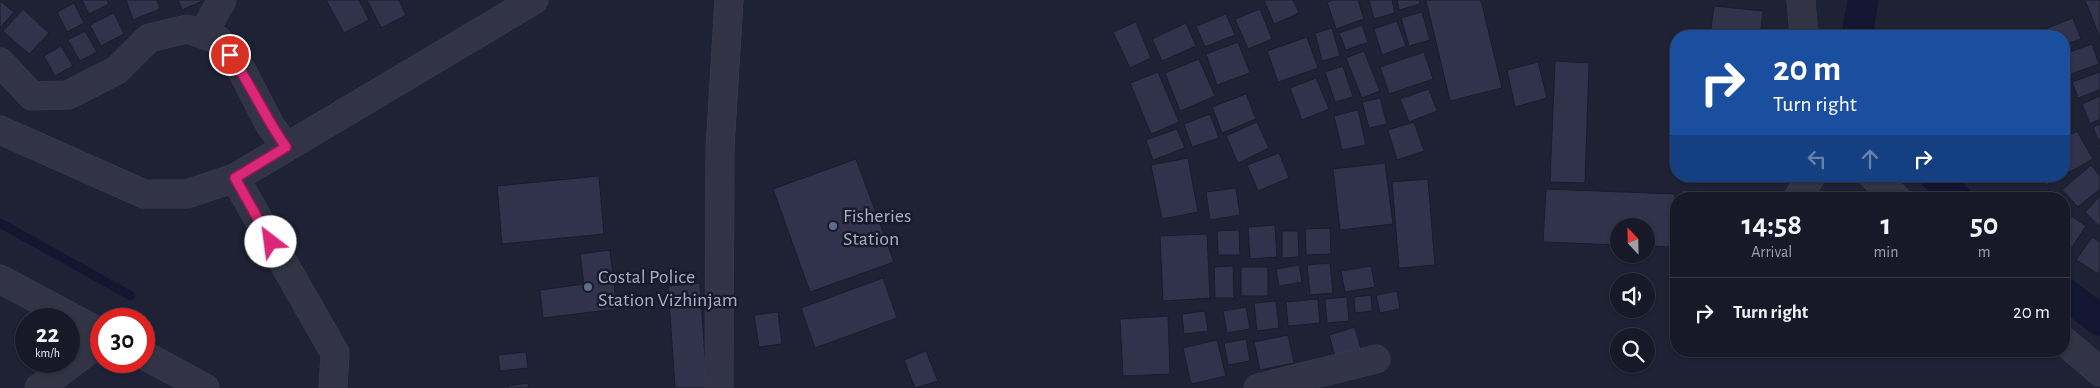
<!DOCTYPE html>
<style>
:root{--surface:#171928;--page:#202230;--text:#f1f3f6;--muted:#9ea0a8;--line:#363845}
body{margin:0;font-family:"Alegreya Sans",sans-serif;background:var(--page);color:var(--text);height:100vh;display:flex;flex-direction:column;font-size:19px;white-space:nowrap}
*{box-sizing:border-box;margin:0}
p{font-size:16px;color:var(--muted)}
.icon{flex:none;width:28px;height:28px;fill:none;stroke:currentColor;stroke-width:2;stroke-linecap:round;stroke-linejoin:round}
.map{position:relative;flex:1;overflow:hidden}
.side{position:absolute;left:1670px;top:192px;width:400px;height:165px;display:flex;flex-direction:column;background:var(--surface);border-radius:20px;box-shadow:0 1px 4px #0004,0 0 0 1px var(--line)}
.side>*{flex:none}
.banner{position:absolute;left:1670px;top:30px;width:400px;height:152px;border-radius:20px;box-shadow:0 1px 4px #0004,0 0 0 1px var(--line);background:#1a4fa0;color:#fff;overflow:hidden}
.needle{width:32px;rotate:338deg}
.tools{position:absolute;left:1610px;top:218px;display:grid;gap:10px}
.tools a{display:grid;place-items:center;width:45px;height:45px;border-radius:50%;background:var(--surface);box-shadow:0 1px 4px #0004,0 0 0 1px var(--line);font-size:25px}
.speed{position:absolute;left:15px;top:308px;display:flex;gap:10px;font-size:25px;font-weight:700;text-align:center}
.speed>*{display:grid;place-content:center;width:65px;height:65px;border-radius:50%;background:var(--surface);box-shadow:0 1px 4px #0004,0 0 0 1px var(--line);line-height:1}
.speed small{font-size:12px;font-weight:400}
.speed .limit{border:8px solid #d22;background:#fff;color:#111}
.pin{position:absolute;display:grid;place-items:center;width:42px;height:42px;color:#fff;margin:-21px;border:2px solid #fff;border-radius:50%;box-shadow:0 1px 5px #0007}
.me{position:absolute;width:55px;margin:-28px;rotate:330deg;stroke-linejoin:round;filter:drop-shadow(0 0 4px #0008)}
.turn{display:flex;align-items:center;gap:18px;height:105px;padding:0 20px;font-size:22px}
.turn .icon{width:65px;height:65px;stroke-width:2.5}
.turn b{display:block;font-size:35px;line-height:42px}
.lanes{display:flex;align-items:center;height:48px;padding:0 20px;background:#0003;justify-content:center;gap:25px;direction:ltr}
.lanes .off{opacity:.35}
.eta{display:flex;justify-content:space-evenly;align-items:center;height:85px;text-align:center}
.eta b{font-size:30px;font-weight:700;line-height:35px}
ul{padding:0;list-style:none}
li{display:flex;align-items:center;gap:15px;height:70px;padding:0 20px;border-top:1px solid var(--line)}
li div{flex:1}
li b{display:block;font-size:19px}
li em{font-style:normal}
.map>svg:first-child{display:block}
.lines{fill:none;stroke-linecap:round;stroke-linejoin:round}
.stream{stroke:#131531;stroke-width:9}
.canal{stroke:#131531;stroke-width:31}
.building{fill:#31334c;stroke:#1a1b2c}
.minor-casing{stroke:#3c3d4f;stroke-width:29}
.minor{stroke:#323345;stroke-width:28}
.route-casing{stroke:#8e194d;stroke-width:12}
.route{stroke:#db2777;stroke-width:9}
.service-dot{fill:#5c6f8a;stroke:#18192a;stroke-width:2}
.labels{text-anchor:middle;stroke-width:5;stroke-linejoin:round;paint-order:stroke}
.poi-label{font-size:20px;fill:#acadc3;stroke:#18192a;text-anchor:start}
</style>
<div class="map">
<svg width="2100" height="388" viewBox="0 0 2100 388">
<rect width="100%" height="100%" fill="#1f2135"/>
<g class="lines">
<polyline class="stream" points="0,223 131,296"/>
<g class="canal">
<polyline points="1857,36 1863,0"/>
<polyline points="1935,176 1957,199"/>
<polyline points="2064,293 2100,320"/>
</g>
</g>
<g class="building">
<polygon points="82,0 107,0 109,4 89,14"/>
<polygon points="126,0 157,0 160,9 133,20"/>
<polygon points="178,0 205,0 182,10"/>
<polygon points="326,0 359,0 369,20 344,33"/>
<polygon points="367,0 399,0 406,15 381,28"/>
<polygon points="1264,0 1293,0 1299,13 1274,24"/>
<polygon points="1333,0 1358,0 1364,19 1336,29 1327,2"/>
<polygon points="1369,0 1392,0 1395,13 1374,19"/>
<polygon points="1397,0 1419,0 1420,4 1399,10"/>
<polygon points="1426,0 1481,0 1502,88 1450,101"/>
<polygon points="2085,0 2100,0 2100,38"/>
<polygon points="0,1 14,12 0,28"/>
<polygon points="74,3 84,23 67,32 57,12"/>
<polygon points="1714,6 1763,11 1760,36 1710,36"/>
<polygon points="23,9 49,33 29,54 3,31"/>
<polygon points="1260,9 1272,39 1248,49 1235,19"/>
<polygon points="1422,12 1430,40 1409,46 1401,18"/>
<polygon points="114,13 124,34 101,46 90,25"/>
<polygon points="1226,14 1235,35 1205,47 1196,26"/>
<polygon points="2073,18 2081,39 2064,45 2064,36 2048,36 2045,29"/>
<polygon points="1397,21 1406,46 1382,55 1374,29"/>
<polygon points="1136,22 1151,58 1130,68 1113,32"/>
<polygon points="1186,23 1196,46 1162,61 1152,39"/>
<polygon points="1362,25 1368,42 1346,50 1339,33"/>
<polygon points="1332,28 1340,56 1322,61 1315,33"/>
<polygon points="85,31 97,52 80,61 68,40"/>
<polygon points="1307,37 1318,68 1278,82 1267,51"/>
<polygon points="1238,42 1250,73 1217,85 1206,54"/>
<polygon points="2092,44 2099,64 2068,75 2064,54"/>
<polygon points="61,46 73,66 55,76 44,56"/>
<polygon points="1364,51 1380,91 1362,98 1346,58"/>
<polygon points="1424,52 1433,79 1389,94 1380,67"/>
<polygon points="1199,59 1215,96 1180,111 1165,73"/>
<polygon points="1555,61 1589,63 1585,183 1550,182"/>
<polygon points="1538,62 1547,98 1515,107 1507,70"/>
<polygon points="1343,66 1353,97 1335,102 1325,72"/>
<polygon points="1158,72 1179,122 1151,134 1130,83"/>
<polygon points="2100,72 2100,90 2078,98 2072,82"/>
<polygon points="1316,78 1329,109 1302,120 1290,88"/>
<polygon points="1429,89 1437,111 1409,122 1400,99"/>
<polygon points="1246,94 1256,119 1222,133 1212,107"/>
<polygon points="2100,96 2100,119 2090,124 2082,104"/>
<polygon points="2064,97 2072,103 2064,114"/>
<polygon points="1380,98 1387,124 1369,128 1362,102"/>
<polygon points="1358,110 1366,145 1342,150 1334,116"/>
<polygon points="1210,114 1219,138 1192,147 1184,124"/>
<polygon points="1257,122 1269,148 1238,163 1226,136"/>
<polygon points="1414,122 1424,151 1397,160 1388,130"/>
<polygon points="2100,124 2100,145 2093,127"/>
<polygon points="1177,129 1185,148 1153,160 1146,140"/>
<polygon points="2077,131 2093,159 2064,175 2064,139"/>
<polygon points="1279,153 1289,178 1258,191 1247,165"/>
<polygon points="1188,158 1198,212 1162,219 1151,165"/>
<polygon points="856,159 894,262 810,292 773,189"/>
<polygon points="1385,163 1393,224 1340,230 1333,169"/>
<polygon points="2091,165 2100,176 2100,189 2078,207 2062,190"/>
<polygon points="599,176 604,234 502,244 497,186"/>
<polygon points="2041,176 2062,176 2046,185"/>
<polygon points="1428,179 1435,265 1399,268 1392,182"/>
<polygon points="1236,188 1240,215 1210,220 1206,192"/>
<polygon points="1546,189 1675,194 1673,247 1646,246 1646,226 1619,226 1619,245 1543,242"/>
<polygon points="1682,190 1714,192 1714,199 1681,199"/>
<polygon points="2049,190 2059,199 2041,199"/>
<polygon points="2100,196 2100,227 2085,212"/>
<polygon points="2064,211 2086,226 2065,258 2064,257"/>
<polygon points="1275,225 1277,257 1250,259 1248,227"/>
<polygon points="1330,228 1331,254 1306,255 1305,229"/>
<polygon points="1239,230 1240,255 1218,255 1217,231"/>
<polygon points="1282,231 1298,231 1299,257 1282,258"/>
<polygon points="1207,234 1210,298 1163,301 1160,236"/>
<polygon points="2092,237 2100,242 2100,271 2098,274 2076,260"/>
<polygon points="610,250 617,309 543,318 540,290 584,284 580,254"/>
<polygon points="1330,263 1333,293 1310,295 1307,265"/>
<polygon points="1299,265 1302,282 1279,286 1276,269"/>
<polygon points="1233,266 1234,298 1215,298 1214,267"/>
<polygon points="1371,266 1375,287 1345,292 1341,271"/>
<rect x="1241" y="267" width="27" height="29"/>
<polygon points="883,278 897,318 815,348 801,308"/>
<polygon points="700,283 707,388 675,388 668,286"/>
<polygon points="1397,291 1400,309 1380,313 1376,295"/>
<polygon points="1371,295 1372,311 1355,313 1354,297"/>
<polygon points="1347,297 1349,321 1327,323 1325,299"/>
<polygon points="1318,299 1320,323 1288,326 1286,302"/>
<polygon points="1276,301 1279,328 1257,331 1254,303"/>
<polygon points="1246,307 1250,329 1227,333 1223,311"/>
<polygon points="1205,311 1208,331 1184,334 1182,314"/>
<polygon points="778,312 782,344 759,347 754,315"/>
<polygon points="1168,316 1170,374 1123,376 1120,319"/>
<polygon points="1355,327 1361,349 1335,356 1329,335"/>
<polygon points="1288,335 1294,363 1260,370 1254,342"/>
<polygon points="1246,339 1250,361 1228,365 1224,343"/>
<polygon points="1217,340 1226,376 1191,384 1183,348"/>
<polygon points="926,351 938,381 915,388 904,360"/>
<polygon points="526,352 528,368 500,371 498,355"/>
<polygon points="528,383 529,388 508,388 507,386"/>
</g>
<g class="lines">
<g class="minor-casing">
<g id="minor">
<polyline points="1801,0 1804,36"/>
<polyline points="203,34 222,0"/>
<polyline points="0,62 32,96 68,95 117,70 149,38 187,29 217,39 242,71 270,125 286,147"/>
<polyline points="0,130 144,194 187,194 235,178 534,0"/>
<polyline points="1873,176 1897,199"/>
<polyline points="235,178 335,353 333,388"/>
<polyline points="1797,199 1811,176"/>
<polyline points="0,279 101,333"/>
<polyline points="2064,341 2100,372"/>
<polyline points="144,355 205,388"/>
<polyline points="39,388 101,341"/>
<polyline points="719,388 720,148 729,0"/>
<polyline points="1258,388 1376,359"/>
</g>
</g>
<use href="#minor" class="minor"/>
</g>
<g class="lines">
<g class="route-casing">
<path id="route" d="M230,55C251,84 265,118 286,147L235,178L271,242"/>
</g>
<use href="#route" class="route"/>
</g>
<g class="service-dot">
<circle cx="833" cy="226" r="5"/>
<circle cx="588" cy="287" r="5"/>
</g>
<g class="labels">
<g class="poi-label">
<text x="843" y="222">Fisheries<tspan x="843" dy="23">Station</tspan></text>
<text x="598" y="283">Costal Police<tspan x="598" dy="23">Station Vizhinjam</tspan></text>
</g>
</g>
</svg>
<div class="tools">
<a><svg class="needle" viewBox="-14 -14 28 28"><path d="M0-13l5 13h-10z" fill="#e53935"/><path d="M0 13l5-13h-10z" fill="#9ea0a8"/></svg></a>
<a><svg class="icon" aria-label="sound" viewBox="0 0 24 24"><path d="M4 9h4l5-4v14l-5-4H4zM17 9q2 3 0 6"/></svg></a>
<a><svg class="icon" aria-label="search" viewBox="0 0 24 24"><circle cx="10" cy="10" r="6"/><path d="M15 15l6 6"/></svg></a>
</div>
<div class="speed"><div>22<small>km/h</small></div><div class="limit">30</div></div>
<div class="pin" style="left:230px;top:55px;background:#d93025"><svg class="icon" aria-label="arrive" viewBox="0 0 24 24"><path d="M6 21V4h12l-3 4 3 4H6"/></svg></div>
<svg class="me" style="left:271px;top:242px" viewBox="-20 -20 40 40"><circle r="19" fill="#fff"/><path d="M0-13L10 11 0 6-10 11z" fill="#db2777"/></svg>
<div class="banner">
<div class="turn"><svg class="icon" aria-label="right" viewBox="0 0 24 24"><path d="M7 20v-9h11M14 6l5 5-5 5"/></svg><div><b>20 m</b>Turn right</div></div>
<div class="lanes"><svg class="icon off" aria-label="left" viewBox="0 0 24 24"><path d="M17 20v-9H6M10 6l-5 5 5 5"/></svg><svg class="icon off" aria-label="ahead" viewBox="0 0 24 24"><path d="M12 20V5M6 11l6-6 6 6"/></svg><svg class="icon" aria-label="right" viewBox="0 0 24 24"><path d="M7 20v-9h11M14 6l5 5-5 5"/></svg></div>
</div>
<section class="side">
<div class="eta">
<div><b>14:58</b><p>Arrival</p></div>
<div><b>1</b><p>min</p></div>
<div><b>50</b><p>m</p></div>
</div>
<ul>
<li><svg class="icon" aria-label="right" viewBox="0 0 24 24"><path d="M7 20v-9h11M14 6l5 5-5 5"/></svg><div><b>Turn right</b></div><em>20 m</em></li>
</ul>
</section>
</div>
